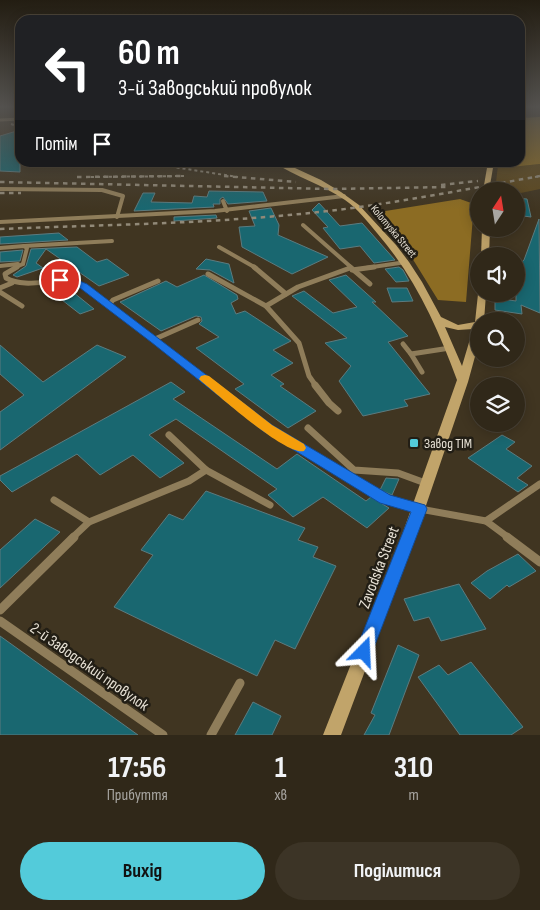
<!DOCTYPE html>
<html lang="uk">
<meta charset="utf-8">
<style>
:root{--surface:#302819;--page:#3c3426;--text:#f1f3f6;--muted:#a8a6a2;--line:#4b4438;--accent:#53cbda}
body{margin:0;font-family:"Sofia Sans Condensed",sans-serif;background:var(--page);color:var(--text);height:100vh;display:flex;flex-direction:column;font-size:19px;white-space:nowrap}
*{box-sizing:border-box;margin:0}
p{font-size:16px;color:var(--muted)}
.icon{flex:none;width:28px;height:28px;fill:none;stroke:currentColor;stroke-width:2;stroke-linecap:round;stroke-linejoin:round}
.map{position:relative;height:735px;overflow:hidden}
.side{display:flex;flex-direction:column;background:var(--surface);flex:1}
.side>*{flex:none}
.banner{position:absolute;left:15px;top:15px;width:510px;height:152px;border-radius:15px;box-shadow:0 2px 12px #0003,0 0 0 1px var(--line);background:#202124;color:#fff;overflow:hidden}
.needle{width:32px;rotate:12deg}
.tools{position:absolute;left:470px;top:182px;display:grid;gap:10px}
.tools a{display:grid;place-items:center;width:55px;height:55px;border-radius:50%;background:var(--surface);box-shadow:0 2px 12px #0003,0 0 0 1px var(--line);font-size:25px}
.pin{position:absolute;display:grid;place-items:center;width:42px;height:42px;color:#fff;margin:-21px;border:2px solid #fff;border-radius:50%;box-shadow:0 1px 5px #0007}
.me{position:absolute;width:55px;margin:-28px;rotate:21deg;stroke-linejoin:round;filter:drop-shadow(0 0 4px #0008)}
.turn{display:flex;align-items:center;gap:18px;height:105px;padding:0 20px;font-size:22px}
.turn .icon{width:65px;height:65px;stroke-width:2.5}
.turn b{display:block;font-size:35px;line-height:42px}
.then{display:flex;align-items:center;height:48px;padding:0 20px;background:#0003;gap:10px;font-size:19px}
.eta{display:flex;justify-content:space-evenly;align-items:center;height:85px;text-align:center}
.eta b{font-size:30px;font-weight:700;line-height:35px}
.cta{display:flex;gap:10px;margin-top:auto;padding:10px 20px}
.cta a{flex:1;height:58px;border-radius:30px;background:var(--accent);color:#111;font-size:20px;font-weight:700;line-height:58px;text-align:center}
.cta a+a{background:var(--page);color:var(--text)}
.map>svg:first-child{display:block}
.green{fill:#5e491e}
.forest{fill:#8c6c23}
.building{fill:#196770;stroke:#5c7b7f}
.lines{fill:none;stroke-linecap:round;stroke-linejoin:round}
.lane-far4{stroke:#8f7d5a;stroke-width:3}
.lane-far3{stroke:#8f7d5a;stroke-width:4}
.lane-far2{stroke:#8f7d5a;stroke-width:5}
.lane-far1{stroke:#8f7d5a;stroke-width:7}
.lane{stroke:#8f7d5a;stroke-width:9}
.secondary{fill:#c1a46a;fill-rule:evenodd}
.rail-far1{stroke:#918978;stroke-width:2;stroke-dasharray:3 3;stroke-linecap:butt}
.rail{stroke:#918978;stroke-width:2.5;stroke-dasharray:4.5 4.5;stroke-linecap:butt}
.route{fill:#1a73e8;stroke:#114b97}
.slow{fill:#f59e0b}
.poi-dot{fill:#53cbda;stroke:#221e15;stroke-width:2}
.labels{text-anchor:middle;stroke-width:5;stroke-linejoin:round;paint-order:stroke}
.far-street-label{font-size:11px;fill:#e8e2d6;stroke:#221e15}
.poi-label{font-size:14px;fill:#e8e2d6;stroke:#221e15;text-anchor:start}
.near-street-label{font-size:16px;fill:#e8e2d6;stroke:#221e15}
</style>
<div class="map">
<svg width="540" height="735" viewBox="0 0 540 735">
<rect width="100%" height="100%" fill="#403521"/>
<polygon class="green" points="540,164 540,189 516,194 516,191 495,191 498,165 512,167"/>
<g class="forest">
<polygon points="540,117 540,164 512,167 498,165 496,163 520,162 520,118"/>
<polygon points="460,199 474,204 466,302 438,300 409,253 373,213"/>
</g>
<g class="building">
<polygon points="20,130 20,172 0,171 0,136"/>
<polygon points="209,191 263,192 267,201 228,204 223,197 220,199 220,204 213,204 214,207 134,211 143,193 155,193 151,202 192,203 194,196 207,197"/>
<polygon points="516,198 527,199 531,217 516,215"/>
<polygon points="319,203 340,226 362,223 395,260 374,263 360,246 340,249 323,228 328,227 312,210"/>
<polygon points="271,208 279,225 278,235 328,257 292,274 242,247 239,227 255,226 249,211"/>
<polygon points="216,215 217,218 174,221 174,217"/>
<polygon points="539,219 540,313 521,305 522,314 495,310 495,298 516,301 516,267 524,260"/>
<polygon points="59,233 68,240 0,244 0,237"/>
<polygon points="77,247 97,262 107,259 129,275 99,286 46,249 36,263 43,268 17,277 13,275 26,266 31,249"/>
<polygon points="23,250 20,261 0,262 0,252"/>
<polygon points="206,259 229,264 234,283 210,270 196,269"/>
<polygon points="399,267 403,270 409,281 396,282 385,269"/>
<polygon points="204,275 237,295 238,299 231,303 236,314 245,311 291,341 273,350 293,363 271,375 284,384 280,386 316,411 288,428 235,389 244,384 196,348 219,337 199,324 202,321 201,317 196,316 161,331 120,302 166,281 177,287"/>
<polygon points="346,275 376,302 372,302 408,336 388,342 430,394 404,400 408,406 363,416 339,381 351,366 325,343 347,338 292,296 304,291 333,313 357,307 329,280"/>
<polygon points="66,288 68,288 94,309 80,314 53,293"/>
<polygon points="387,288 407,288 413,301 392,302"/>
<polygon points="0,345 43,382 97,345 126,357 0,450 0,412 24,395 0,374"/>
<polygon points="171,382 185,392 173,399 277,469 297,454 366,501 371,497 389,508 367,528 323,497 293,517 268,495 277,489 176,419 149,435 184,463 160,478 133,455 100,475 77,454 12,492 0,480 0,476"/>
<polygon points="502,435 515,442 506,449 532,466 517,478 528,485 518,492 468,458"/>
<polygon points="386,478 399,479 392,495 380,490"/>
<polygon points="206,491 305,528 298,540 318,547 313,557 336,566 295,649 275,640 257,676 114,607 153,555 141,550 169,514 183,520"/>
<polygon points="35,519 60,532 0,588 0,550"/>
<polygon points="518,554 536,571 509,587 507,585 490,599 471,583 487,571"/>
<polygon points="459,584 486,629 441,641 429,617 414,621 404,599"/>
<polygon points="0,636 138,735 0,735"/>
<polygon points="398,645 419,655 389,735 364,735 375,715 371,713"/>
<polygon points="471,662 523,727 511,735 460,735 418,677 439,665 448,675"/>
<polygon points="253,702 281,716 272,735 235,735"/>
</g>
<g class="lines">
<polyline class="lane-far4" points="0,120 20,119"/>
<g class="lane-far3">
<polyline points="0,189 102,190 123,196 117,217"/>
<polyline points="223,201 227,211"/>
<polyline points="0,222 215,211 344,196"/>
<polyline points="303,225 352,268"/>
<polyline points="24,246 112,241"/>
<polyline points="219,247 256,268"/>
<polyline points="0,248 24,246 27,248 23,264"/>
<polyline points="0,266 18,264"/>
<polyline points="14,268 23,264"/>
<polyline points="366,268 406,262"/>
</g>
<g class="lane-far2">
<path d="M17,267L5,274L6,278C30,291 57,274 81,285C95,291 107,304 119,313C151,336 183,361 214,386"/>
<polyline points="254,267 286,294"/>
<polyline points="350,267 370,284"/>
<polyline points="352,270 374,267"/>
<polyline points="208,274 266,306 299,343 309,376 316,386"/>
<polyline points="0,288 12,283"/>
<polyline points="0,292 22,306"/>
<polyline points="109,305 113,300 158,281"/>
<polyline points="266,306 298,287 350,268"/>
<polyline points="155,339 198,320"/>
<polyline points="403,344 411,354 450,348"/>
<polyline points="411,354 422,372"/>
</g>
<g class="lane-far1">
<polyline points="212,385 267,428 385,499 420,509 486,521 509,538"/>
<polyline points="315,385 329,403 338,411"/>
<polyline points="308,428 354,470 398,473 428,484"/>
<polyline points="169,435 206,470 270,505"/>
<polyline points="54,500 89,522"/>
<polyline points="486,521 540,484"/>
<polyline points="72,538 89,522 189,481 206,470"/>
</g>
<g class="lane">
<polyline points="507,537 540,562"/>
<polyline points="0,610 74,537"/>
<polyline points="0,621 163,735"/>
<polyline points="211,735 240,683"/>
</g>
<g class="secondary">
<path d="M273,162H282L321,180L341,192L359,205L396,245L409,262L422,282L441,317L458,325L475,322L478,294L479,293L486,294L484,321H479V342L468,382L417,532L341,735H323L403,532L457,380C437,326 415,277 377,233C367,221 358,209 345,200C322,184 296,177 273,162ZM445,327L458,330L473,329L462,366Z"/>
<polygon points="488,162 494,162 489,191 483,191"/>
<polygon points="482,229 490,229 489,256 481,256"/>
</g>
<g class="rail-far1">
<polyline points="11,124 20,127"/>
<polyline points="141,162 238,177"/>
<polyline points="91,177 185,176"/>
<polyline points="535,177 540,176"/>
</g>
<g class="rail">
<polyline points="224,176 296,182"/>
<polyline points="77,177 185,176"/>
<polyline points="0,182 332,189 447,187"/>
<polyline points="441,185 478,181"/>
<polyline points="0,193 21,193"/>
<path d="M0,229C96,225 193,224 289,215C373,208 456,191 540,176"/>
</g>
</g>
<linearGradient id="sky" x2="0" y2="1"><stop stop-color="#231d12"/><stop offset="0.51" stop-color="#53514e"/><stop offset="1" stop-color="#53514e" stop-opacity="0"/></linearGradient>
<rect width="540" height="209" fill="url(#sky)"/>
<polygon class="route" points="57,278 75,279 87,284 272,425 390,495 425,505 427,509 370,658 364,661 357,658 355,652 411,512 380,503 263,431 151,342 80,288 73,285 57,282"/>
<path class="slow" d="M205,375L209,376L272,425L304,444L306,448L304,451C286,456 217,394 201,381L199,379L201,376Z"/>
<rect class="poi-dot" x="409" y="438" width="10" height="10" rx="2.5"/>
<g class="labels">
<g class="far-street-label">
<text transform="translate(394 231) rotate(50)" y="4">Kolomyska Street</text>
</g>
<g class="poi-label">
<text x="424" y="448">Завод ТІМ</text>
</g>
<g class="near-street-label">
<text transform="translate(378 567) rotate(-69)" y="6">Zavodska Street</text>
<text transform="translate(90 666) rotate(35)" y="6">2-й Заводський провулок</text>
</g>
</g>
</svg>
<div class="tools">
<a><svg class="needle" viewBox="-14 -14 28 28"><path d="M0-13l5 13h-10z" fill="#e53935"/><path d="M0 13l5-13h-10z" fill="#a8a6a2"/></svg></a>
<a><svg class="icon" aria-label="sound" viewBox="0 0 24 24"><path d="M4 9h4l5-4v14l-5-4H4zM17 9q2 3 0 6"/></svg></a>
<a><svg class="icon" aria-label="search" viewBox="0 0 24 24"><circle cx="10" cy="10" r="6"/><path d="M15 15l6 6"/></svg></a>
<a><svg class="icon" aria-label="layers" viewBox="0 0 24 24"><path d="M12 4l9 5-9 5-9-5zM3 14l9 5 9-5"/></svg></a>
</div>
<div class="pin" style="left:60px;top:280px;background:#d93025"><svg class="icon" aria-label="arrive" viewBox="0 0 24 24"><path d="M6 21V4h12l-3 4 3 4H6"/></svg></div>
<svg class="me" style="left:364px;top:652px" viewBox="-20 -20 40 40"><path d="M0-17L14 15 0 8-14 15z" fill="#1a73e8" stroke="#fff" stroke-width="4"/></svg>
<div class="banner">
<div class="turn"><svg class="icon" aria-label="left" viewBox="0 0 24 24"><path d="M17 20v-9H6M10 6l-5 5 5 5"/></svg><div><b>60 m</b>3-й Заводський провулок</div></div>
<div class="then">Потім<svg class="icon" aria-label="arrive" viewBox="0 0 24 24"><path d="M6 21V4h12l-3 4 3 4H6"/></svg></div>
</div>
</div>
<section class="side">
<div class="eta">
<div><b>17:56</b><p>Прибуття</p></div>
<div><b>1</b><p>хв</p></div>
<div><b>310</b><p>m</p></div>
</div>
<div class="cta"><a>Вихід</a><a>Поділитися</a></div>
</section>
